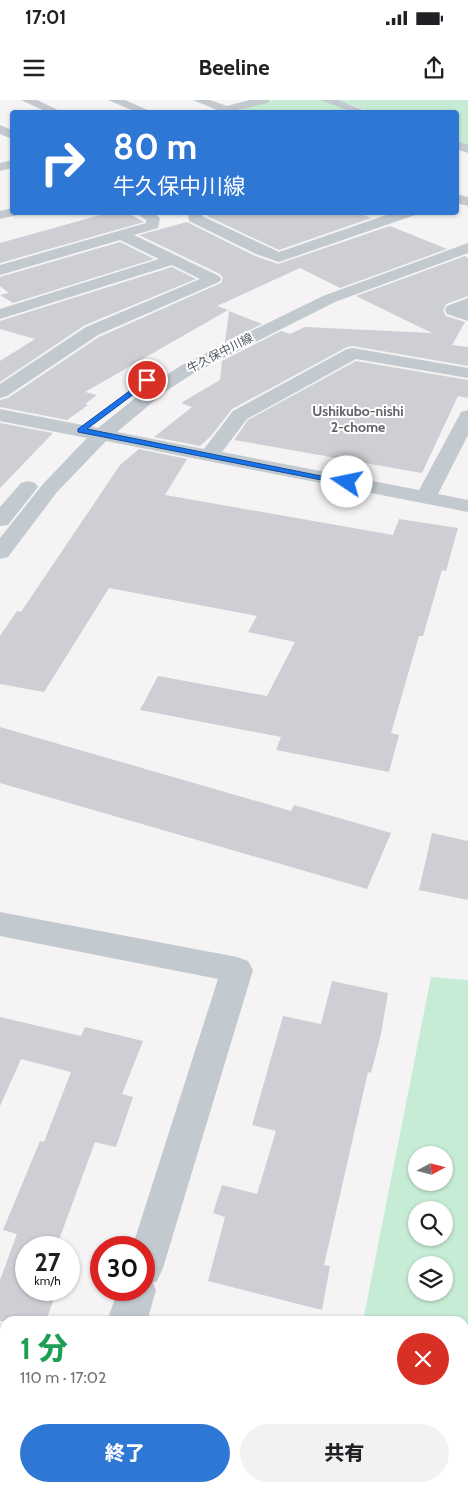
<!DOCTYPE html>
<html lang="ja">
<meta charset="utf-8">
<style>
:root{--surface:#fff;--page:#f2f2f2;--text:#202124;--muted:#757577;--accent:#2e77d4}
body{margin:0;font-family:Cabin,"Noto Sans JP",sans-serif;background:var(--page);color:var(--text);height:100vh;display:flex;flex-direction:column;font-size:19px;white-space:nowrap}
*{box-sizing:border-box;margin:0}
p{font-size:16px;color:var(--muted)}
.icon{flex:none;width:28px;height:28px;fill:none;stroke:currentColor;stroke-width:2;stroke-linecap:round;stroke-linejoin:round}
.map{position:relative;flex:1;overflow:hidden}
.side{position:absolute;left:0px;top:1216px;width:469px;height:176px;display:flex;flex-direction:column;background:var(--surface);border-radius:15px 15px 0 0;box-shadow:0 1px 4px #0004}
.side>*{flex:none}
.guide{position:absolute;left:10px;top:10px;width:449px;height:105px;border-radius:5px;box-shadow:0 1px 4px #0004;background:#2e77d4;color:#fff;overflow:hidden}
.needle{width:32px;rotate:83deg}
.buttons{position:absolute;left:408px;top:1046px;display:grid;gap:10px}
.buttons a{display:grid;place-items:center;width:45px;height:45px;border-radius:50%;background:var(--surface);box-shadow:0 1px 4px #0004;font-size:25px}
.speed{position:absolute;left:15px;top:1136px;display:flex;gap:10px;font-size:25px;font-weight:700;text-align:center}
.speed>*{display:grid;place-content:center;width:65px;height:65px;border-radius:50%;background:var(--surface);box-shadow:0 1px 4px #0004;line-height:1}
.speed small{font-size:12px;font-weight:400}
.speed .limit{border:8px solid #d22;background:#fff;color:#111}
.pin{position:absolute;display:grid;place-items:center;width:42px;height:42px;color:#fff;margin:-21px;border:2px solid #fff;border-radius:50%;box-shadow:0 1px 5px #0007}
.me{position:absolute;width:55px;margin:-28px;rotate:281deg;stroke-linejoin:round;filter:drop-shadow(0 0 4px #0008)}
.turn{display:flex;align-items:center;gap:18px;height:105px;padding:0 20px;font-size:22px}
.turn .icon{width:65px;height:65px;stroke-width:2.5}
.turn b{display:block;font-size:35px;line-height:42px}
.round{display:grid;place-items:center;flex:none;width:52px;height:52px;border-radius:26px;background:var(--page)}
.overview{display:flex;align-items:center;justify-content:space-between;height:85px;padding:0 20px}
h1{font-size:30px;font-weight:800;line-height:38px;color:#1e9e55}
.action{display:flex;gap:10px;margin-top:auto;padding:10px 20px}
.action a{flex:1;height:58px;border-radius:30px;background:var(--accent);color:#fff;font-size:20px;font-weight:800;line-height:58px;text-align:center}
.action a+a{background:var(--page);color:var(--text)}
.status{display:flex;justify-content:space-between;align-items:center;height:35px;padding:0 25px;background:var(--surface);direction:ltr}
.status svg{height:14px;fill:currentColor}
header{display:flex;justify-content:space-between;align-items:center;height:65px;padding:0 20px;background:var(--surface);font-size:22px;font-weight:800}
.map>svg:first-child{display:block}
.green{fill:#c7ecd5;fill-rule:evenodd}
.building{fill:#cdcfd4}
.lines{fill:none;stroke-linecap:round;stroke-linejoin:round}
.minor{fill:#c2cad0;fill-rule:evenodd}
.route{fill:#1a73e8;stroke:#114b97}
.labels{text-anchor:middle;stroke-width:4;stroke-linejoin:round;paint-order:stroke}
.far-street-label{font-size:12px;fill:#4c565f;stroke:#fff}
.far-neighbourhood-label{font-size:14px;font-weight:bold;fill:#606367;stroke:#fff}
</style>
<div class="status"><b>17:01</b><svg viewBox="0 0 49 12"><path d="M0 12V9h3v3zM5 12V6h3v6zM10 12V3h3v9zM15 12V0h3v12zM26 1h20v11H26zM47 4h2v5h-2z"/></svg></div>
<header><svg class="icon" aria-label="menu" viewBox="0 0 24 24"><path d="M4 6h16M4 12h16M4 18h16"/></svg>Beeline<svg class="icon" aria-label="share" viewBox="0 0 24 24"><path d="M12 15V3M7 8l5-5 5 5M5 13v7h14v-7"/></svg></header>
<div class="map">
<svg width="468" height="1392" viewBox="0 0 468 1392">
<rect width="100%" height="100%" fill="#f5f3f3"/>
<g class="green">
<polygon points="273,0 320,0 353,12 247,12 239,9"/>
<polygon points="336,0 468,0 468,46 456,42 456,12 372,12"/>
<path d="M431,877L468,880V1392H329L330,1388H464V1221H363ZM416,1055H444V1082H416ZM416,1110H444V1138H416ZM416,1165H444V1192H416Z"/>
</g>
<g class="building">
<polygon points="111,112 126,112 144,122 0,163 0,143"/>
<polygon points="220,112 357,112 371,118 279,150 207,116"/>
<polygon points="187,122 255,156 278,164 390,126 447,149 340,188 300,168 217,206 228,210 85,292 97,295 85,304 88,305 67,320 0,307 0,300 8,298 99,237 221,183 223,178 220,174 139,135"/>
<polygon points="120,142 154,159 13,203 0,195 9,193 0,186 0,177"/>
<polygon points="465,156 468,158 468,196 446,204 443,211 446,216 465,222 452,245 468,247 468,266 353,246 347,247 232,309 211,336 200,346 154,337 192,307 181,303 220,280 222,261 281,231 290,234 305,227 432,233 356,196"/>
<polygon points="172,167 196,179 85,225 0,282 0,261 35,239 0,229 0,221"/>
<polygon points="229,211 262,224 225,242"/>
<polygon points="356,261 468,280 468,298 458,296 422,373 234,340 248,320"/>
<polygon points="0,323 53,333 0,388"/>
<polygon points="139,349 187,359 165,395 393,435 399,419 458,428 446,471 442,470 423,536 419,536 391,633 399,635 389,672 276,650 281,637 140,610 158,576 267,596 295,542 248,532 257,516 109,488 44,592 0,584 0,536 17,511 21,512 120,365"/>
<polygon points="0,627 291,711 294,705 391,733 367,789 0,683"/>
<polygon points="432,733 468,741 468,800 419,790"/>
<polygon points="332,881 388,893 381,934 371,973 368,972 324,1165 330,1166 322,1210 208,1181 225,1117 213,1113 222,1085 257,1094 276,1031 252,1025 283,916 321,924"/>
<polygon points="0,917 81,936 85,927 143,941 122,994 133,997 116,1047 95,1042 56,1148 26,1148 26,1190 57,1190 46,1221 0,1221 0,1180 17,1134 3,1130 40,1041 44,1042 71,972 21,959 0,1006"/>
</g>
<g class="lines">
<g class="minor">
<polygon points="21,0 37,0 62,12 47,12"/>
<polygon points="108,0 125,0 152,12 136,12"/>
<polygon points="193,0 210,0 227,6 250,0 270,0 268,3 230,12 222,12"/>
<polygon points="320,0 338,0 368,12 352,12"/>
<polygon points="0,25 12,30 12,39 0,34"/>
<polygon points="456,41 468,45 468,53 456,49"/>
<polygon points="12,60 12,68 0,71 0,63"/>
<polygon points="456,94 468,97 468,106 456,103"/>
<polygon points="12,108 12,112 19,112 17,115 0,119 0,111"/>
<polygon points="134,112 153,112 160,118 158,128 134,135 219,176 221,179 219,182 98,235 7,296 0,298 0,284 86,227 200,179 172,165 0,219 0,209 159,159 120,140 0,175 0,165 146,123 146,120"/>
<polygon points="188,112 202,112 202,116 279,152 395,112 417,112 415,115 279,162 256,154 189,121"/>
<polygon points="468,143 468,153 335,202 194,273 166,291 117,332 204,349 233,311 347,249 353,248 468,268 468,278 356,259 247,319 222,352 419,390 459,316 461,312 468,310 468,335 438,394 468,400 468,412 106,341 57,392 8,457 0,459 0,438 43,384 87,338 0,321 0,309 98,328 154,283 182,265 323,196"/>
<polygon points="468,198 468,221 447,214 445,210 447,206"/>
<polygon points="28,381 35,383 38,387 8,425 0,426 0,407 21,383"/>
<polygon points="0,812 237,857 248,861 253,870 163,1168 157,1181 153,1183 156,1190 147,1221 107,1221 118,1190 144,1190 144,1148 132,1148 218,879 0,836"/>
<polygon points="53,1388 97,1388 95,1392 51,1392"/>
</g>
</g>
<polygon class="route" points="147,278 150,279 150,282 87,329 351,382 347,385 78,332 78,329"/>
<g class="labels">
<g class="far-street-label">
<text transform="translate(220 253) rotate(-27)" y="4">牛久保中川線</text>
</g>
<g class="far-neighbourhood-label">
<text x="358" y="316">Ushikubo-nishi<tspan x="358" dy="16">2-chome</tspan></text>
</g>
</g>
</svg>
<div class="buttons">
<a><svg class="needle" viewBox="-14 -14 28 28"><path d="M0-13l5 13h-10z" fill="#e53935"/><path d="M0 13l5-13h-10z" fill="#757577"/></svg></a>
<a><svg class="icon" aria-label="search" viewBox="0 0 24 24"><circle cx="10" cy="10" r="6"/><path d="M15 15l6 6"/></svg></a>
<a><svg class="icon" aria-label="layers" viewBox="0 0 24 24"><path d="M12 4l9 5-9 5-9-5zM3 14l9 5 9-5"/></svg></a>
</div>
<div class="speed"><div>27<small>km/h</small></div><div class="limit">30</div></div>
<div class="pin" style="left:147px;top:280px;background:#d93025"><svg class="icon" aria-label="arrive" viewBox="0 0 24 24"><path d="M6 21V4h12l-3 4 3 4H6"/></svg></div>
<svg class="me" style="left:347px;top:382px" viewBox="-20 -20 40 40"><circle r="19" fill="#fff"/><path d="M0-13L10 11 0 6-10 11z" fill="#1a73e8"/></svg>
<div class="guide">
<div class="turn"><svg class="icon" aria-label="right" viewBox="0 0 24 24"><path d="M7 20v-9h11M14 6l5 5-5 5"/></svg><div><b>80 m</b>牛久保中川線</div></div>
</div>
<section class="side">
<div class="overview"><div><h1>1 分</h1><p>110 m · 17:02</p></div><a class="round" style="background:#d93025;color:#fff"><svg class="icon" aria-label="close" viewBox="0 0 24 24"><path d="M6 6l12 12M18 6L6 18"/></svg></a></div>
<div class="action"><a>終了</a><a>共有</a></div>
</section>
</div>
